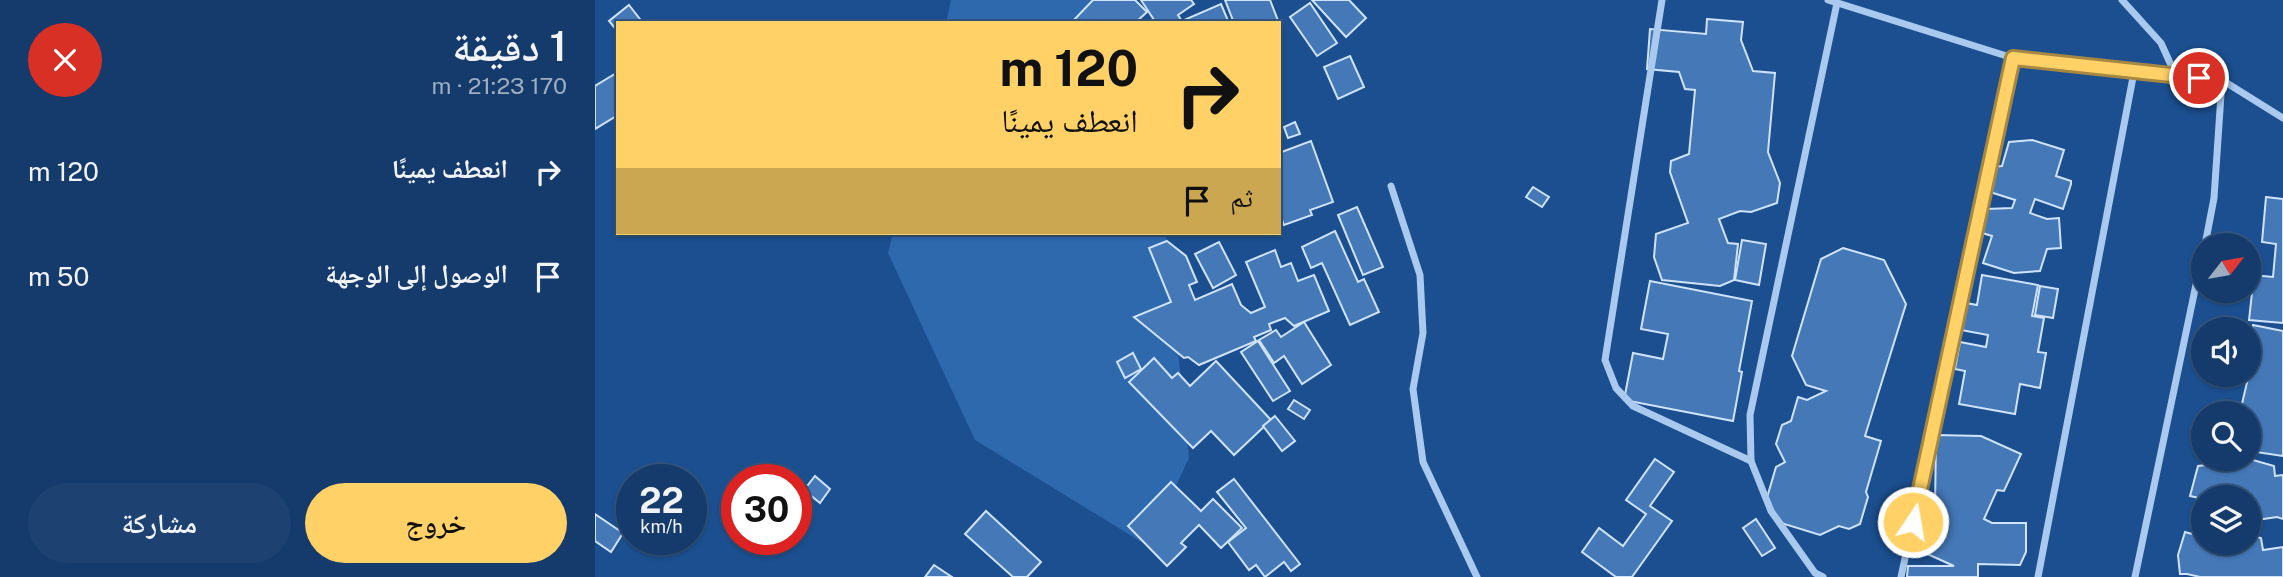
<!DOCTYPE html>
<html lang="ar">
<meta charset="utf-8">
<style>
:root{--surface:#143b6b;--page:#1d4271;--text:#f1f3f6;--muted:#9dadc1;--line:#33557e;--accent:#ffd166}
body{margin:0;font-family:"Public Sans","Noto Naskh Arabic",sans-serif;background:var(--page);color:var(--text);direction:rtl;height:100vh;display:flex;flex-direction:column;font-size:26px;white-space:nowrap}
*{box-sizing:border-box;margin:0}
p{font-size:23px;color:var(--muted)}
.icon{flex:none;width:38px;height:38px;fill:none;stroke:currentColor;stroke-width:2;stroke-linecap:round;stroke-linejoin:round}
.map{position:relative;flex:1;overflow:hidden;direction:ltr}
.sheet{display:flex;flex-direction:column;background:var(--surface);width:595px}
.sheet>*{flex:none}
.top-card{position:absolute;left:21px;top:21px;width:665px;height:214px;border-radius:0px;box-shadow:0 2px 5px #0004,0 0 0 2px var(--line);direction:rtl;background:#ffd166;color:#111;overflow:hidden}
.needle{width:46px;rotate:59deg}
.controls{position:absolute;left:1596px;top:233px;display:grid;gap:14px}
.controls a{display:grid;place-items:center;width:70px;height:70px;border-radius:50%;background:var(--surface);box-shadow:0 2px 5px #0004,0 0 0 2px var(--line);font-size:35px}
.speed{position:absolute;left:21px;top:464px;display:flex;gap:14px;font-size:35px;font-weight:700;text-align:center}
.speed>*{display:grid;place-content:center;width:91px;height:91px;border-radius:50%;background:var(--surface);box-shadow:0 2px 5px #0004,0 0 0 2px var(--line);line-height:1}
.speed small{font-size:18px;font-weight:400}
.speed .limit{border:10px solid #d22;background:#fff;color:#111}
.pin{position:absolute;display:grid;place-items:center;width:60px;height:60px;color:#fff;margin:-30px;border:4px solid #fff;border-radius:50%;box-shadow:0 2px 7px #0007}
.me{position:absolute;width:77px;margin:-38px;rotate:12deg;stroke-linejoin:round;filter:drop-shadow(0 0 5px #0008)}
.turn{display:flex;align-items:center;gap:24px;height:147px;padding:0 28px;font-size:32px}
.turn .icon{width:91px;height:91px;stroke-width:2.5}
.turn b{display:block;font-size:49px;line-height:60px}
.then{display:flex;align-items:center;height:66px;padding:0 28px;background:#0003;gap:14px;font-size:26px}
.round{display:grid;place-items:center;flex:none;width:74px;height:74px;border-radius:37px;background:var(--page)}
.headline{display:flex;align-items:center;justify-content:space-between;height:119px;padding:0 28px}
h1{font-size:42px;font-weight:600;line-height:52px}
.cta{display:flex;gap:14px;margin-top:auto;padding:14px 28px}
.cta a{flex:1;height:80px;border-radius:42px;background:var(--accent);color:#111;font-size:28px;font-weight:600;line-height:80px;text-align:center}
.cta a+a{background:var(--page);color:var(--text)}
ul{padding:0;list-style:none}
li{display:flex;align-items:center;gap:21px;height:105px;padding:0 28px}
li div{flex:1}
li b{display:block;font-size:26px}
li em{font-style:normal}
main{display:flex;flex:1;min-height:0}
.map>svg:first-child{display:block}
.green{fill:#2e69ad}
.building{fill:#4478b7;stroke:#cfe3fa;stroke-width:2}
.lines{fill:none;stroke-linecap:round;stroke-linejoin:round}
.minor{stroke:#a9c9ee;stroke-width:7}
.route-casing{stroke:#a68842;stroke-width:18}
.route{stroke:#ffd166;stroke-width:12}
</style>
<main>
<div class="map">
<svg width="1688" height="577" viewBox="0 0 1688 577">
<rect width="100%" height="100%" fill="#1b4f8f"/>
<g class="green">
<polygon points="356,0 513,0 507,23 351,23"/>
<polygon points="298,233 571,233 594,458 553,546 380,440 293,253"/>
</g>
<g class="building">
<polygon points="498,0 540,0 552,12 540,23 476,23"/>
<polygon points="546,0 596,0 599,4 583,15 588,23 561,23"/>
<polygon points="630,0 675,0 684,23 639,23"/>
<polygon points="717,0 754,0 771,18 751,37"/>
<polygon points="715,3 742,43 722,56 695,17"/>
<polygon points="626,4 634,23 590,23 589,20"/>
<polygon points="34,5 48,23 23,23 23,32 14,21"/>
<polygon points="1112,19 1148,22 1146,40 1158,71 1180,73 1173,152 1185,183 1182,203 1156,212 1145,211 1124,219 1133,243 1143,244 1139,280 1125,286 1067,280 1059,257 1061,234 1093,223 1075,172 1076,161 1094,154 1100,90 1090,89 1084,72 1052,69 1055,29 1111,34"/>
<polygon points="755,56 769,87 743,99 729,67"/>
<polygon points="23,72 23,115 0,129 0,86"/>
<polygon points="700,122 705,134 693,138 689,127"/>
<polygon points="1437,140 1469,150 1461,176 1476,181 1476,184 1468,209 1440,199 1435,213 1452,219 1464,218 1466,248 1452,249 1445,271 1419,273 1388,263 1397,236 1384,232 1391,209 1417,208 1420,200 1395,192 1396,167 1407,166 1414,142"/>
<polygon points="716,141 738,202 715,210 717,215 689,225 684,212 684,153"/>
<polygon points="938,187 954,197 947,207 931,197"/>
<polygon points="1671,197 1688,199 1688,323 1654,320 1659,275 1678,277 1681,244 1667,242"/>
<polygon points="762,207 788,267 768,275 743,215"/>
<polygon points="740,231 763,282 769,279 784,312 755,325 727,263 716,268 707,247"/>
<polygon points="1147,240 1171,244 1164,285 1140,280"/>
<polygon points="572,241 591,256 602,282 594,285 600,300 637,284 646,305 656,313 670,307 651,262 680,250 686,267 696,263 703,281 719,275 734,311 699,326 690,318 674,324 676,330 659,337 661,341 604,365 593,357 589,358 539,317 576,302 554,248"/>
<polygon points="624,242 641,275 618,288 600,254"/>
<polygon points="1248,248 1289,260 1311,304 1270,436 1286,441 1271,492 1273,497 1265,524 1254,529 1244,526 1225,535 1186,523 1171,501 1181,467 1190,462 1181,444 1187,425 1196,421 1203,397 1212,400 1231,391 1211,385 1197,356 1226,259"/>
<polygon points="1387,275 1443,285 1437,316 1449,318 1443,352 1451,353 1445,388 1425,384 1420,414 1364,404 1370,371 1360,369 1365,342 1391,347 1393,335 1366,330 1371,303 1382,305"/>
<polygon points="1055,281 1157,301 1144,371 1147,372 1138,421 1029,400 1038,353 1068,359 1073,334 1046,329"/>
<polygon points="1445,286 1463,289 1458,318 1440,315"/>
<polygon points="709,322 736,365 707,384 689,356 679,363 664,340 681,330 686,337"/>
<polygon points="1658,325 1688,331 1688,456 1654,451 1654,413 1616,413 1618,403 1646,408 1654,374 1654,337 1656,337"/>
<polygon points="663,341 695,391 678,401 646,352"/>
<polygon points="538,353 546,369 530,378 522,362"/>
<polygon points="559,358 577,378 583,373 595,386 621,361 676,420 639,455 616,431 598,448 534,382"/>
<polygon points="699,400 715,410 709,419 693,409"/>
<polygon points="680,416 700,441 687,451 668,426"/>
<polygon points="1341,435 1386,436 1426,454 1409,491 1402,490 1389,519 1397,523 1431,523 1431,552 1425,565 1383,564 1383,577 1312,577 1313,566 1359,566 1319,548 1331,511 1340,511"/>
<polygon points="1630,458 1651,458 1679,466 1680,476 1688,475 1688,519 1682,517 1655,521 1654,527 1654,497 1608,497 1608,499 1595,496 1603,466 1629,463"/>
<polygon points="1060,459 1079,472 1055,506 1077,521 1037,577 1021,577 987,552 1004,528 1028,546 1051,514 1031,500"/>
<polygon points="220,476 235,489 225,503 209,490"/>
<polygon points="639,479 705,564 696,571 689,562 670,577 661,565 654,570 633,542 651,528 622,492"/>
<polygon points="576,482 606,511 618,499 647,528 626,548 604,525 586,543 591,547 572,566 533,526"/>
<polygon points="391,511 446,562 432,577 418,577 370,534"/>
<polygon points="0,514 28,533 16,552 0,541"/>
<polygon points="1161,519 1180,548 1167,556 1148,528"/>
<polygon points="1590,532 1608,537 1608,542 1654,542 1654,535 1666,538 1668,550 1688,547 1688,577 1605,577 1592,574 1585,574 1583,555"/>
<polygon points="339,565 357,577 330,577"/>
</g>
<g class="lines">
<g class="minor">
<polyline points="1067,0 1010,360 1021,388 1038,406 1156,461"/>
<polyline points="1233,0 1418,58 1627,80"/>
<polyline points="1527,0 1566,43 1581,76"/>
<polyline points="796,186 825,275 828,333 818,389 828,462 882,577"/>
<polyline points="1610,245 1619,198 1627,80 1688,118"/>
<polyline points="1228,577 1220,573 1176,511 1156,461 1155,415 1242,3"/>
<polyline points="1306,577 1418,58"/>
<polyline points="1443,577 1539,72"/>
<polyline points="1540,577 1608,251"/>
</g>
</g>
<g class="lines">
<g class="route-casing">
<polyline id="route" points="1318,522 1418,58 1604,78"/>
</g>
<use href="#route" class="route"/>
</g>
</svg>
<div class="controls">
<a><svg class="needle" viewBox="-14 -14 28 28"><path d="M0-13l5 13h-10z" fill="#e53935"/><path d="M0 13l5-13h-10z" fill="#9dadc1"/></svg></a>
<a><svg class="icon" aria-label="sound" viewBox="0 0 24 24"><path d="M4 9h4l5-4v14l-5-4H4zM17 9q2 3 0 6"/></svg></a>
<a><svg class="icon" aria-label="search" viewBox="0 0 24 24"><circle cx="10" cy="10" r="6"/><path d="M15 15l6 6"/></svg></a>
<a><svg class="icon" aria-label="layers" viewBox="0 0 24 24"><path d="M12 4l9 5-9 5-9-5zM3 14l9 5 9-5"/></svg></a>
</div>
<div class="speed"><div>22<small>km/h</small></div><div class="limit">30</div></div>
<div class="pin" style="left:1604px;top:78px;background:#d93025"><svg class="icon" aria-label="arrive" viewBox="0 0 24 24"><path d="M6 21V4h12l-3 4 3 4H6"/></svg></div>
<svg class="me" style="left:1318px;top:522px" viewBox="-20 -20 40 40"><circle r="17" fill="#ffd166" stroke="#fff" stroke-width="3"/><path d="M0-11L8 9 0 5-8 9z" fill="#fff"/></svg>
<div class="top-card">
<div class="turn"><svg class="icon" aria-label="right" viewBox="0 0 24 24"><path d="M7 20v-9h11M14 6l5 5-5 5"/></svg><div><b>120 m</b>انعطف يمينًا</div></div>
<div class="then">ثم<svg class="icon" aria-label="arrive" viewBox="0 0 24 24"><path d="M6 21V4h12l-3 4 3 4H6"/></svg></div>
</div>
</div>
<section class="sheet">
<div class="headline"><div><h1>1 دقيقة</h1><p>170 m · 21:23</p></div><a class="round" style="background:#d93025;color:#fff"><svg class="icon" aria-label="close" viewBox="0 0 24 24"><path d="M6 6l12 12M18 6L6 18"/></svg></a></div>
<ul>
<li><svg class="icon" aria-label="right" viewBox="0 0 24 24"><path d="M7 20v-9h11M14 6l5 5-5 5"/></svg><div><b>انعطف يمينًا</b></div><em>120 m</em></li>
<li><svg class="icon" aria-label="arrive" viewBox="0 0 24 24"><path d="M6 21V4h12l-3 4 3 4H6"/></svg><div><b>الوصول إلى الوجهة</b></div><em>50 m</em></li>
</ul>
<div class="cta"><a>خروج</a><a>مشاركة</a></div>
</section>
</main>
